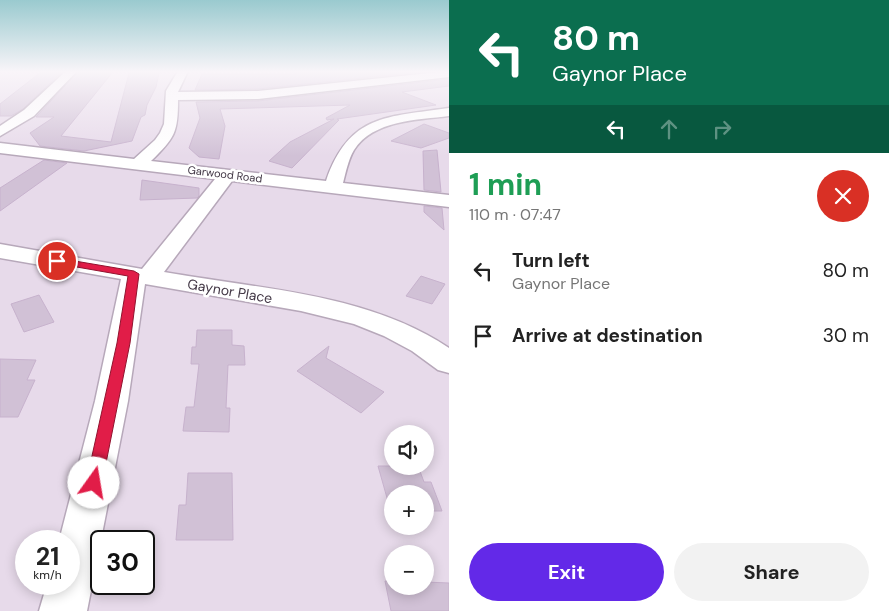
<!DOCTYPE html>
<meta charset="utf-8">
<style>
:root{--surface:#fff;--page:#f2f2f2;--text:#222;--muted:#767676;--accent:#6329e8}
body{margin:0;font-family:"DM Sans",sans-serif;background:var(--page);color:var(--text);height:100vh;display:flex;flex-direction:column;font-size:19px;white-space:nowrap}
*{box-sizing:border-box;margin:0}
p{font-size:16px;color:var(--muted)}
.icon{flex:none;width:28px;height:28px;fill:none;stroke:currentColor;stroke-width:2;stroke-linecap:round;stroke-linejoin:round}
.map{position:relative;flex:1;overflow:hidden}
.details{display:flex;flex-direction:column;background:var(--surface);width:440px}
.details>*{flex:none}
.banner{background:#0b6e4f;color:#fff;overflow:hidden}
.controls{position:absolute;left:384px;top:425px;display:grid;gap:10px}
.controls a{display:grid;place-items:center;width:50px;height:50px;border-radius:50%;background:var(--surface);box-shadow:0 2px 12px #0003;font-size:25px}
.speed{position:absolute;left:15px;top:530px;display:flex;gap:10px;font-size:25px;font-weight:700;text-align:center}
.speed>*{display:grid;place-content:center;width:65px;height:65px;border-radius:50%;background:var(--surface);box-shadow:0 2px 12px #0003;line-height:1}
.speed small{font-size:12px;font-weight:400}
.speed .limit{border:2px solid #111;border-radius:8px;background:#fff;color:#111}
.pin{position:absolute;display:grid;place-items:center;width:42px;height:42px;color:#fff;margin:-21px;border:2px solid #fff;border-radius:50%;box-shadow:0 1px 5px #0007}
.me{position:absolute;width:55px;margin:-28px;rotate:13deg;stroke-linejoin:round;filter:drop-shadow(0 0 4px #0008)}
.turn{display:flex;align-items:center;gap:18px;height:105px;padding:0 20px;font-size:22px}
.turn .icon{width:65px;height:65px;stroke-width:2.5}
.turn b{display:block;font-size:35px;line-height:42px}
.lanes{display:flex;align-items:center;height:48px;padding:0 20px;background:#0003;justify-content:center;gap:25px;direction:ltr}
.lanes .off{opacity:.35}
.round{display:grid;place-items:center;flex:none;width:52px;height:52px;border-radius:26px;background:var(--page)}
.head{display:flex;align-items:center;justify-content:space-between;height:85px;padding:0 20px}
h1{font-size:30px;font-weight:700;line-height:38px;color:#1e9e55}
.primary-button{display:flex;gap:10px;margin-top:auto;padding:10px 20px}
.primary-button a{flex:1;height:58px;border-radius:30px;background:var(--accent);color:#fff;font-size:20px;font-weight:700;line-height:58px;text-align:center}
.primary-button a+a{background:var(--page);color:var(--text)}
ul{padding:0;list-style:none}
li{display:flex;align-items:center;gap:15px;height:65px;padding:0 20px}
li div{flex:1}
li b{display:block;font-size:19px}
li em{font-style:normal}
main{display:flex;flex:1;min-height:0}
.map>svg:first-child{display:block}
.residential{fill:#e7daea;fill-rule:evenodd}
.building{fill:#d1c1d6;stroke:#c7b2cd}
.lines{fill:none;stroke-linecap:round;stroke-linejoin:round}
.street-casing{stroke:#b7a8ba;stroke-width:3}
.street{fill:#fff;fill-rule:evenodd}
.route{fill:#e11d48;stroke:#92132f}
.labels{text-anchor:middle;stroke-width:5;stroke-linejoin:round;paint-order:stroke}
.far-street-label{font-size:11px;fill:#423745;stroke:#fff}
.street-label{font-size:14px;fill:#423745;stroke:#fff}
</style>
<main>
<div class="map">
<svg width="449" height="611" viewBox="0 0 449 611">
<rect width="100%" height="100%" fill="#f1e8f2"/>
<path class="residential" d="M0,71H449V611H0ZM392,434H425V466H392ZM392,494H425V526H392ZM26,541H69V584H26ZM101,541H144V584H101ZM392,554H425V586H392Z"/>
<g class="building">
<polygon points="289,71 429,71 258,89 195,90 202,74 297,74"/>
<polygon points="41,72 62,72 23,109 11,116 0,116 0,104"/>
<polygon points="78,72 112,73 61,136 111,142 129,73 159,73 156,87 147,105 145,115 141,117 132,141 84,151 40,146 30,133 54,117 36,117"/>
<polygon points="449,79 449,86 402,92 436,105 337,119 339,120 292,168 269,161 290,142 334,119 327,120 326,118 350,105 220,109 225,126 219,159 199,157 189,148 200,118 196,102 258,101"/>
<polygon points="424,124 449,133 449,138 421,148 391,141"/>
<polygon points="437,150 441,192 424,190 423,151"/>
<polygon points="44,160 67,163 0,211 0,188"/>
<polygon points="142,180 199,188 199,196 197,198 140,200"/>
<polygon points="424,206 442,208 444,230 424,212"/>
<polygon points="421,276 445,284 432,304 406,296"/>
<polygon points="39,295 54,322 24,332 11,304"/>
<polygon points="197,330 232,330 232,345 244,346 245,365 228,365 226,408 230,408 229,432 183,431 186,407 194,407 199,364 191,364 192,347 196,347"/>
<polygon points="329,346 326,358 384,392 361,413 297,371"/>
<polygon points="0,359 36,360 27,380 35,380 18,417 0,417"/>
<polygon points="378,466 418,466 424,482 431,482 442,511 425,511 425,494 392,494 391,512"/>
<polygon points="188,473 232,473 233,540 176,540 179,505 186,505"/>
<polygon points="385,581 392,581 392,586 425,586 425,582 449,583 449,611 391,611"/>
</g>
<g class="lines">
<g class="street-casing">
<g id="street">
<polygon points="66,71 77,71 34,116 0,136 0,126 24,110"/>
<path d="M178,71H188L178,92L258,91L449,71V77L258,99L178,100C178,132 175,138 151,161L326,181C349,114 387,117 449,108V116C418,120 373,120 354,150C348,160 346,172 343,183L449,195V207L232,181L164,272C259,289 367,293 449,348V373L438,370L412,351L384,336L354,324L301,311L145,284L128,401L87,611H39L47,584H69V541H59L95,401L121,279L0,258V244L142,269L215,179L0,153V143L134,159L155,140L160,133L164,124L166,91Z"/>
</g>
</g>
<use href="#street" class="street"/>
</g>
<linearGradient id="sky" x2="0" y2="1"><stop stop-color="#9acacf"/><stop offset="0.46" stop-color="#f9f5f9"/><stop offset="1" stop-color="#f9f5f9" stop-opacity="0"/></linearGradient>
<rect width="449" height="156" fill="url(#sky)"/>
<polygon class="route" points="57,258 134,271 139,274 130,343 102,483 100,488 94,490 88,488 86,483 117,343 128,276 54,263 52,261"/>
<g class="labels">
<g class="far-street-label">
<text transform="translate(225 174) rotate(7)" y="4">Garwood Road</text>
</g>
<g class="street-label">
<text transform="translate(230 291) rotate(10)" y="5">Gaynor Place</text>
</g>
</g>
</svg>
<div class="controls">
<a><svg class="icon" aria-label="sound" viewBox="0 0 24 24"><path d="M4 9h4l5-4v14l-5-4H4zM17 9q2 3 0 6"/></svg></a>
<a>+</a>
<a>−</a>
</div>
<div class="speed"><div>21<small>km/h</small></div><div class="limit">30</div></div>
<div class="pin" style="left:57px;top:261px;background:#d93025"><svg class="icon" aria-label="arrive" viewBox="0 0 24 24"><path d="M6 21V4h12l-3 4 3 4H6"/></svg></div>
<svg class="me" style="left:94px;top:483px" viewBox="-20 -20 40 40"><circle r="19" fill="#fff"/><path d="M0-13L10 11 0 6-10 11z" fill="#e11d48"/></svg>
</div>
<section class="details">
<div class="banner">
<div class="turn"><svg class="icon" aria-label="left" viewBox="0 0 24 24"><path d="M17 20v-9H6M10 6l-5 5 5 5"/></svg><div><b>80 m</b>Gaynor Place</div></div>
<div class="lanes"><svg class="icon" aria-label="left" viewBox="0 0 24 24"><path d="M17 20v-9H6M10 6l-5 5 5 5"/></svg><svg class="icon off" aria-label="ahead" viewBox="0 0 24 24"><path d="M12 20V5M6 11l6-6 6 6"/></svg><svg class="icon off" aria-label="right" viewBox="0 0 24 24"><path d="M7 20v-9h11M14 6l5 5-5 5"/></svg></div>
</div>
<div class="head"><div><h1>1 min</h1><p>110 m · 07:47</p></div><a class="round" style="background:#d93025;color:#fff"><svg class="icon" aria-label="close" viewBox="0 0 24 24"><path d="M6 6l12 12M18 6L6 18"/></svg></a></div>
<ul>
<li><svg class="icon" aria-label="left" viewBox="0 0 24 24"><path d="M17 20v-9H6M10 6l-5 5 5 5"/></svg><div><b>Turn left</b><p>Gaynor Place</p></div><em>80 m</em></li>
<li><svg class="icon" aria-label="arrive" viewBox="0 0 24 24"><path d="M6 21V4h12l-3 4 3 4H6"/></svg><div><b>Arrive at destination</b></div><em>30 m</em></li>
</ul>
<div class="primary-button"><a>Exit</a><a>Share</a></div>
</section>
</main>
